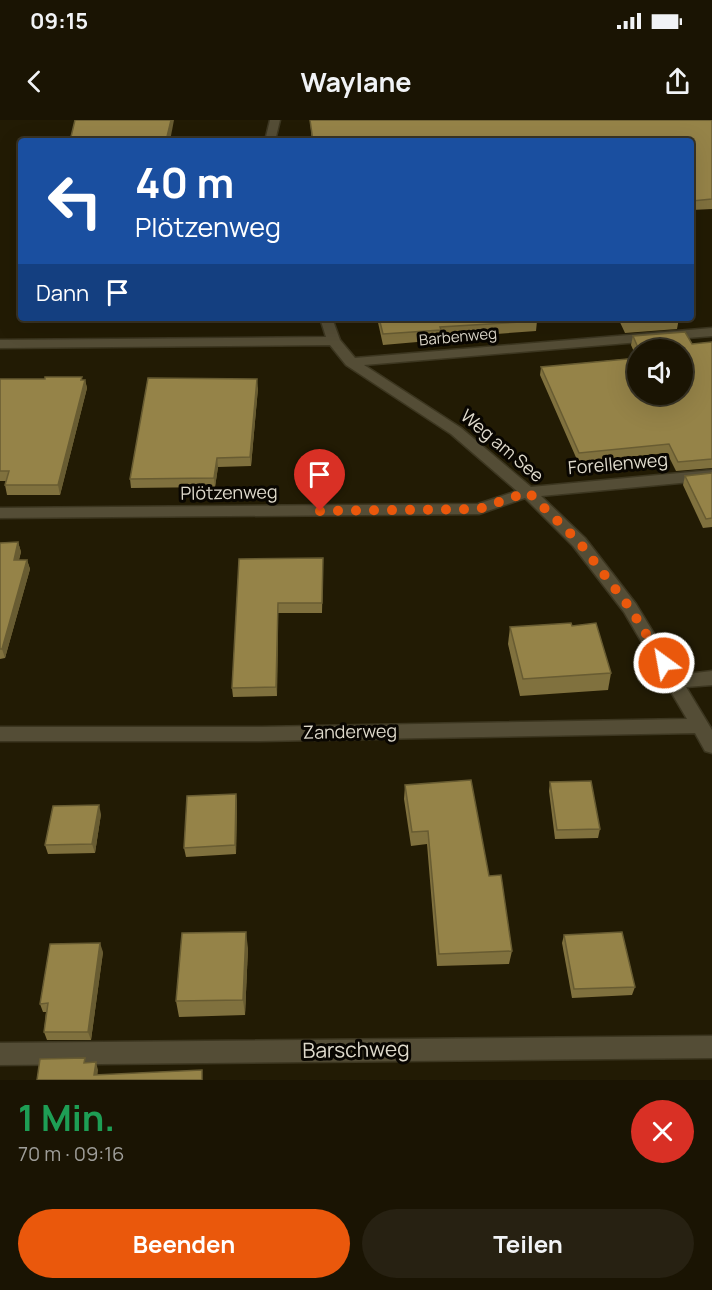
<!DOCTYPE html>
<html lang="de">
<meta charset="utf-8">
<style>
:root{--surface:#1a1403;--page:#272112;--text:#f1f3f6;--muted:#9f9e9a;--line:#383325;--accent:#ea580c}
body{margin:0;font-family:Manrope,sans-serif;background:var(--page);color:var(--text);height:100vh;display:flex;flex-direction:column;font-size:22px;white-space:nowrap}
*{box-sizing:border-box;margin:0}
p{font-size:20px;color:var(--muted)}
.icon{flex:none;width:33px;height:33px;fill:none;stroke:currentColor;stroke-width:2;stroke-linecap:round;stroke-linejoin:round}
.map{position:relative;height:960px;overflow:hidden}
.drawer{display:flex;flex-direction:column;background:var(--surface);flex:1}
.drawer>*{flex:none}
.banner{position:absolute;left:18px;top:18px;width:676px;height:183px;border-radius:6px;box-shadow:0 6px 24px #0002,0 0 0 2px var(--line);background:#1a4fa0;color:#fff;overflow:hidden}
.buttons{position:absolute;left:627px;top:219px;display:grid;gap:12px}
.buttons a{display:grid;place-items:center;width:66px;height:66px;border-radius:50%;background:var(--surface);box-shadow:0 6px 24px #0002,0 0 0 2px var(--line);font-size:30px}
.pin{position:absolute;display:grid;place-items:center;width:51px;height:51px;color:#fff;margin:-62px -26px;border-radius:50% 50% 50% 0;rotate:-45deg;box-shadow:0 0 6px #0007}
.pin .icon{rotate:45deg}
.me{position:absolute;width:66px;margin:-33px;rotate:328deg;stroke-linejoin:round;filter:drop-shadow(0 0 4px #0008)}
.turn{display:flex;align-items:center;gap:21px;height:126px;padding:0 18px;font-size:27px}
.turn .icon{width:78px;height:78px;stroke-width:2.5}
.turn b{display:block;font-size:42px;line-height:51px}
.then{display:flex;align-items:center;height:57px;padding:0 18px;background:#0003;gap:12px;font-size:22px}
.round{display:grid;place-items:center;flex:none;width:63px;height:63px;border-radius:32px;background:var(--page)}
.summary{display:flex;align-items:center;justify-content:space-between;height:102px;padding:0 18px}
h1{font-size:36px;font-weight:700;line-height:45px;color:#1e9e55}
.button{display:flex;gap:12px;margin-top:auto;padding:12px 18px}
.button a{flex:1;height:69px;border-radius:36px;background:var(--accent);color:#fff;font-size:24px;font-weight:700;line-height:69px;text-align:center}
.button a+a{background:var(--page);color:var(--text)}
.status{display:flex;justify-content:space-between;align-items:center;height:42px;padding:0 30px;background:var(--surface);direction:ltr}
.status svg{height:16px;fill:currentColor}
header{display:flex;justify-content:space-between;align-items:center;height:78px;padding:0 18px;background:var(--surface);font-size:27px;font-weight:700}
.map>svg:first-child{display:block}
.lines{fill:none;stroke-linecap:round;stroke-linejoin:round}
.service-casing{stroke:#3c3620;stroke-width:3}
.service{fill:#544d36;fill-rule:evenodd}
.wall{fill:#80713e;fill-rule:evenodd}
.shaded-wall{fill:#685c32}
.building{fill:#958348;stroke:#685c32;stroke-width:1.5}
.route{stroke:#ea580c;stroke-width:10;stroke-dasharray:0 18}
.labels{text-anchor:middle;stroke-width:6;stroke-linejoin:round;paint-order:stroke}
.far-street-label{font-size:15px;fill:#ded9cb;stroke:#090601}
.street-label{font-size:18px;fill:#ded9cb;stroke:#090601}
.near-street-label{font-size:21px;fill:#ded9cb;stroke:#090601}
</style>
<div class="status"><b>09:15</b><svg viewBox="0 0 49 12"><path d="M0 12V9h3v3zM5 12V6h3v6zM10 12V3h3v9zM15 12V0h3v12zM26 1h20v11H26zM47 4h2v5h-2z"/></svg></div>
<header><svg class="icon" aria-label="back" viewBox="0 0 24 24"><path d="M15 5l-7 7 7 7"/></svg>Waylane<svg class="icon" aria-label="share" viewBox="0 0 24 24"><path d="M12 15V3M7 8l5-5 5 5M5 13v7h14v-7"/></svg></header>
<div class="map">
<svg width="712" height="960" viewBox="0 0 712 960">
<rect width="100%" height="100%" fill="#221b04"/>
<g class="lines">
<g class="service-casing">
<g id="service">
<polygon points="270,0 280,0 275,21 265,21"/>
<polygon points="320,198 332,198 340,220 355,238 712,208 712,216 364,245 461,308 531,367 712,350 712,360 541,376 585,418 636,484 679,555 712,551 712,565 686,567 712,610 712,633 705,631 695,613 261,621 0,621 0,607 261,607 687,599 624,492 573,426 525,378 479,394 0,398 0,388 478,384 517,371 451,314 346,245 330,225 0,228 0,220 326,217"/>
<polygon points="712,916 712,938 0,945 0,923"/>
</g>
</g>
<use href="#service" class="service"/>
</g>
<g class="wall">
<polygon points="310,0 712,0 712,89 692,90 692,21 312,21"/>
<polygon points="377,198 536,198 537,201 536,211 441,218 440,220 383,225"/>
<polygon points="618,198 679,198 677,209 625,213"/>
<path d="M633,216L692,224L712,222V348L676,351L667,333L578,342L540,255L541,247L635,238V234L631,225ZM638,230H682L638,274Z"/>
<polygon points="82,257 82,260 85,260 87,268 60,375 7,375 5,365 6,361 0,361 0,259 45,259"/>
<polygon points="258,268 251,346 218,347 215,367 131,368 130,359"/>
<polygon points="712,353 712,407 703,408 683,365 685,356"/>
<polygon points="18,422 21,432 19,440 27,440 30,449 5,538 0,539 0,423"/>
<polygon points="239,439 323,448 322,493 278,493 277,576 233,577 232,568"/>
<polygon points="572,506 611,553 608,570 520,576 508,524 510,507"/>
<polygon points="550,662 600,709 598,718 555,719 549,671"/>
<polygon points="405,665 489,756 512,831 509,844 437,846 427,724 411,726 404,679"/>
<polygon points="236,674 237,683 236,734 186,737 184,728"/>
<polygon points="101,694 95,733 48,734 45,725"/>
<polygon points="564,815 635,867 632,875 572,878 562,823"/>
<polygon points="248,828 245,895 179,897 176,881"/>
<polygon points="103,832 91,920 47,920 44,912 46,892 43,892 40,884"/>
</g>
<g class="shaded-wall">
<polygon points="171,0 174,0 170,21 166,21"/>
<polygon points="257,259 258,268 251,346 250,337"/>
<polygon points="85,260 87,268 60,375 58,365"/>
<polygon points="217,338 218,347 215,367 214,358"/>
<polygon points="18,422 21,432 16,449 14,440"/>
<polygon points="27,440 30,449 5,538 2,529"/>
<polygon points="278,483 278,493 277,576 276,567"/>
<polygon points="236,674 237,683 236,734 235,725"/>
<polygon points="99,685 101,694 95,733 92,724"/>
<polygon points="246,812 248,828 245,895 243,880"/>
<polygon points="100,823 103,832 91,920 88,912"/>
<polygon points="96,942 98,950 97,960 94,955"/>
</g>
<g class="building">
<polygon points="75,0 171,0 166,21 70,21"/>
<polygon points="310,0 712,0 712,79 692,81 692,21 313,21"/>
<polygon points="379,198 536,198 537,201 440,207 441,210 383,214"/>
<polygon points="685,212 692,224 712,222 712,339 678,342 669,324 579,333 541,247 638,238 638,274 682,274 682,230 639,230 633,216"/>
<polygon points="45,257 82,257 81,260 85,260 58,365 5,365 9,351 0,351 0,259 45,259"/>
<polygon points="148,258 257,259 250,337 217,338 214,358 130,359"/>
<polygon points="712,353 712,398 706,399 685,356"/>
<polygon points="18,422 14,440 27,440 2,529 0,529 0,423"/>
<polygon points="323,438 322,483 278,483 276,567 232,568 239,439"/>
<polygon points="571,503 572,506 596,503 611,553 523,559 510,507"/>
<polygon points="471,660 489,756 501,755 512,831 439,834 428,711 412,712 405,665"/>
<polygon points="591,661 600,709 557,710 550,662"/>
<polygon points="236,674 235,725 184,728 187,676"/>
<polygon points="99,685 92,724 45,725 53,686"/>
<polygon points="246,812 243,880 176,881 182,813"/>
<polygon points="622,812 635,867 574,869 564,815"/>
<polygon points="100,823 88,912 44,912 48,883 40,884 50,824"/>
<polygon points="85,938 84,943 96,942 94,955 202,950 202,960 37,960 40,939"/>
</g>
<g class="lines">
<polyline class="route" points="320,391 479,389 528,372 579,422 630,488 664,543"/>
</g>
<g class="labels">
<g class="far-street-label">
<text transform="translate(458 217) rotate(-5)" y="5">Barbenweg</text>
</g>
<g class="street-label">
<text transform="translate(502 326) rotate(40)" y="6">Weg am See</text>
<text transform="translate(618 344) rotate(-5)" y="6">Forellenweg</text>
<text transform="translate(229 373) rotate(-1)" y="6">Plötzenweg</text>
<text transform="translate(350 612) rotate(-1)" y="6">Zanderweg</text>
</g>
<g class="near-street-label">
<text transform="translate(356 930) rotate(-1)" y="7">Barschweg</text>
</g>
</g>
</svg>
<div class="buttons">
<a><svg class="icon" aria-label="sound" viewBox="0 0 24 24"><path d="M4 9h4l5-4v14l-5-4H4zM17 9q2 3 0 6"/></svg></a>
</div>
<div class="pin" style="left:320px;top:391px;background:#d93025"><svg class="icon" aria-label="arrive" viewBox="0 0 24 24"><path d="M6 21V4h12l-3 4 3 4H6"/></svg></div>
<svg class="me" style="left:664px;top:543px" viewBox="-20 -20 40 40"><circle r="17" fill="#ea580c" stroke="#fff" stroke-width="3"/><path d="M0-11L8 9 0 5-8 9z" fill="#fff"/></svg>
<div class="banner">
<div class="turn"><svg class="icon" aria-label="left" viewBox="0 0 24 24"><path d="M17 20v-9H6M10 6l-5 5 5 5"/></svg><div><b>40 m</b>Plötzenweg</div></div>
<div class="then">Dann<svg class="icon" aria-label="arrive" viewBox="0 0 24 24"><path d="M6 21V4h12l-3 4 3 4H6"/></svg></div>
</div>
</div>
<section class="drawer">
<div class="summary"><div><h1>1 Min.</h1><p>70 m · 09:16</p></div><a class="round" style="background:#d93025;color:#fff"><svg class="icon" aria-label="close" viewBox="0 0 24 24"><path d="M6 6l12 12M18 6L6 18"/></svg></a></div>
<div class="button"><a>Beenden</a><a>Teilen</a></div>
</section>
